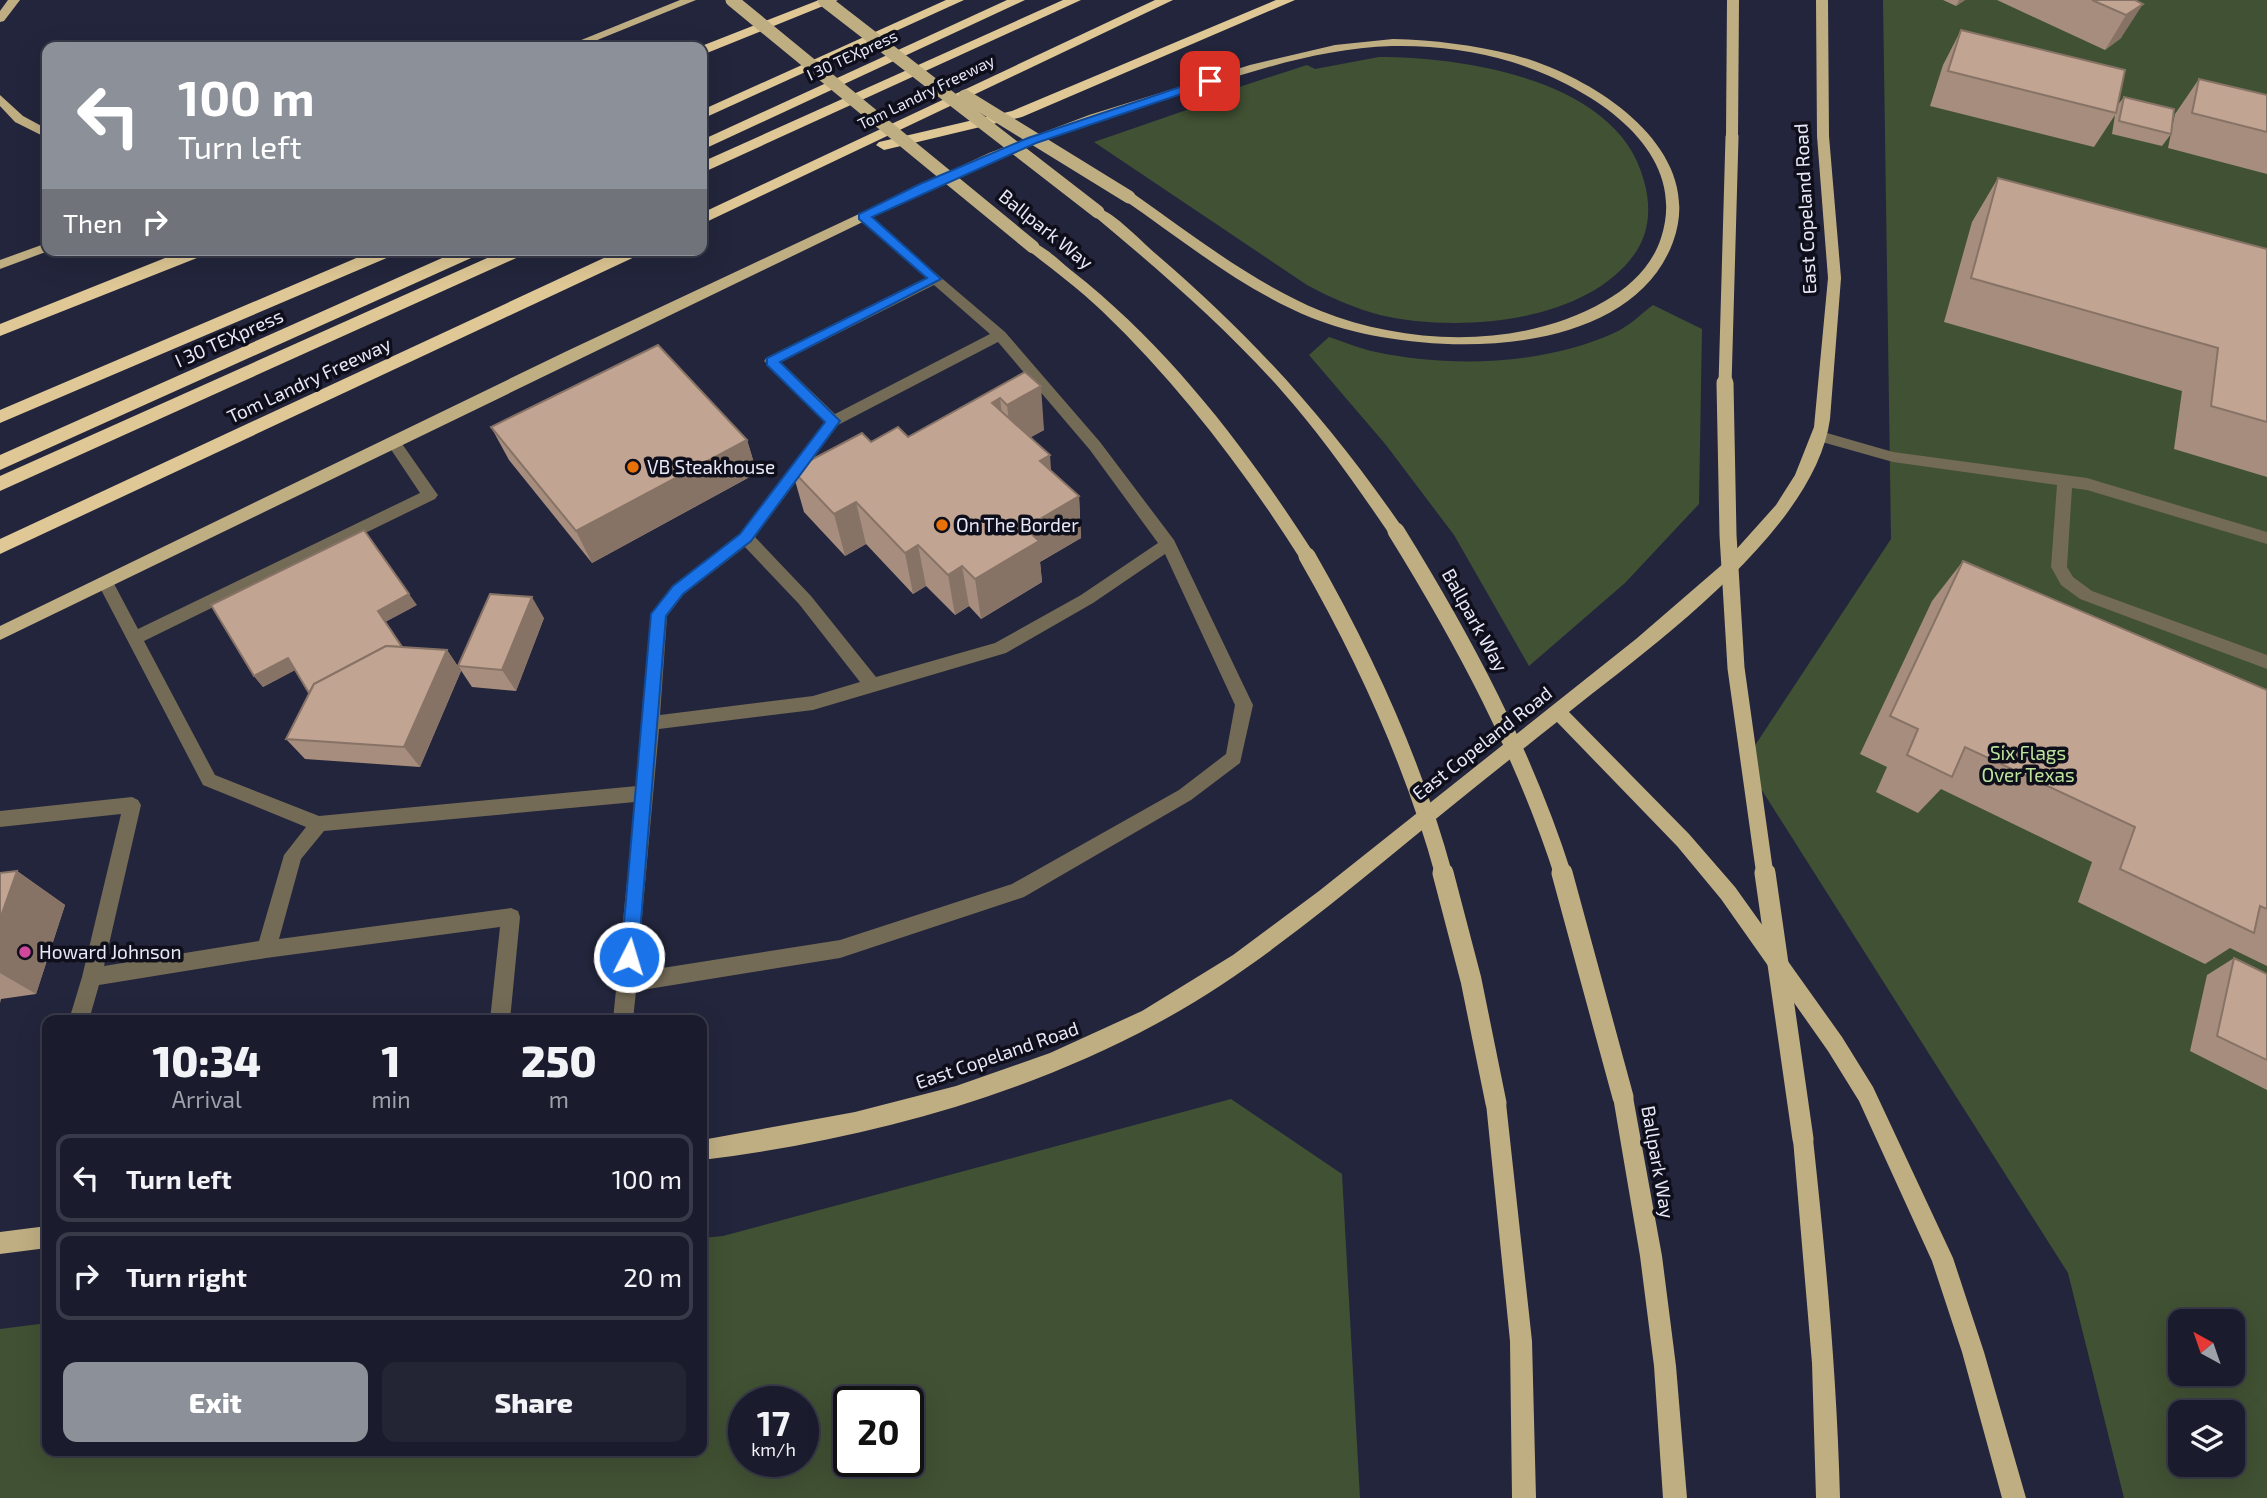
<!DOCTYPE html>
<style>
:root{--surface:#1a1c2d;--page:#232535;--text:#f1f3f6;--muted:#9fa1aa;--line:#383a49;--accent:#8c9099}
body{margin:0;font-family:"Exo 2",sans-serif;background:var(--page);color:var(--text);height:100vh;display:flex;flex-direction:column;font-size:26px;white-space:nowrap}
*{box-sizing:border-box;margin:0}
p{font-size:23px;color:var(--muted)}
.icon{flex:none;width:38px;height:38px;fill:none;stroke:currentColor;stroke-width:2;stroke-linecap:round;stroke-linejoin:round}
.map{position:relative;flex:1;overflow:hidden}
.details{position:absolute;left:42px;top:1015px;width:665px;height:441px;display:flex;flex-direction:column;background:var(--surface);border-radius:14px;box-shadow:0 7px 28px #0002,0 0 0 2px var(--line)}
.details>*{flex:none}
.banner{position:absolute;left:42px;top:42px;width:665px;height:214px;border-radius:14px;box-shadow:0 7px 28px #0002,0 0 0 2px var(--line);background:#8c9099;color:#fff;overflow:hidden}
.needle{width:46px;rotate:320deg}
.tools{position:absolute;left:2168px;top:1309px;display:grid;gap:14px}
.tools a{display:grid;place-items:center;width:77px;height:77px;border-radius:14px;background:var(--surface);box-shadow:0 7px 28px #0002,0 0 0 2px var(--line);font-size:35px}
.speed{position:absolute;left:728px;top:1386px;display:flex;gap:14px;font-size:35px;font-weight:700;text-align:center}
.speed>*{display:grid;place-content:center;width:91px;height:91px;border-radius:50%;background:var(--surface);box-shadow:0 7px 28px #0002,0 0 0 2px var(--line);line-height:1}
.speed small{font-size:18px;font-weight:400}
.speed .limit{border:4px solid #111;border-radius:10px;background:#fff;color:#111}
.pin{position:absolute;display:grid;place-items:center;width:60px;height:60px;color:#fff;margin:-30px;border-radius:14px;box-shadow:0 4px 10px #0006}
.me{position:absolute;width:77px;margin:-38px;rotate:5deg;stroke-linejoin:round;filter:drop-shadow(0 0 5px #0008)}
.turn{display:flex;align-items:center;gap:24px;height:147px;padding:0 21px;font-size:32px}
.turn .icon{width:91px;height:91px;stroke-width:2.5}
.turn b{display:block;font-size:49px;line-height:60px}
.then{display:flex;align-items:center;height:66px;padding:0 21px;background:#0003;gap:14px;font-size:26px}
.eta{display:flex;justify-content:space-evenly;align-items:center;height:119px;text-align:center}
.eta b{font-size:42px;font-weight:800;line-height:49px}
.cta{display:flex;gap:14px;margin-top:auto;padding:14px 21px}
.cta a{flex:1;height:80px;border-radius:14px;background:var(--accent);color:#fff;font-size:28px;font-weight:800;line-height:80px;text-align:center}
.cta a+a{background:var(--page);color:var(--text)}
ul{padding:0;list-style:none}
li{display:flex;align-items:center;gap:21px;height:88px;margin:0 14px 10px;padding:0 7px;border:4px solid var(--line);border-radius:14px}
li div{flex:1}
li b{display:block;font-size:26px}
li em{font-style:normal}
.map>svg:first-child{display:block}
.green{fill:#415133;fill-rule:evenodd}
.lines{fill:none;stroke-linecap:round;stroke-linejoin:round}
.minor{fill:#736b56;fill-rule:evenodd}
.major{fill:#c0ae83;fill-rule:evenodd}
.highway{fill:#dfc895;fill-rule:evenodd}
.major-bridge-far2{stroke:#c0ae83;stroke-width:13}
.major-bridge-far1{stroke:#c0ae83;stroke-width:17}
.major-bridge{stroke:#c0ae83;stroke-width:21}
.wall{fill:#a68d7e}
.shaded-wall{fill:#877366}
.building{fill:#c1a492;stroke:#877366;stroke-width:2}
.route{fill:#1a73e8;stroke:#114b97;stroke-width:2}
.food-dot{fill:#e8710a;stroke:#0e0f1a;stroke-width:2.5}
.hotel-dot{fill:#d1479c;stroke:#0e0f1a;stroke-width:2.5}
.labels{text-anchor:middle;stroke-width:7;stroke-linejoin:round;paint-order:stroke}
.far-street-label{font-size:16px;fill:#e7e9f9;stroke:#0e0f1a}
.street-label{font-size:19px;fill:#e7e9f9;stroke:#0e0f1a}
.poi-label{font-size:19px;fill:#e7e9f9;stroke:#0e0f1a;text-anchor:start}
.park-label{font-size:19px;fill:#bde39d;stroke:#0e0f1a}
</style>
<div class="map">
<svg width="2267" height="1498" viewBox="0 0 2267 1498">
<rect width="100%" height="100%" fill="#23253c"/>
<g class="green">
<path d="M1883,0H2267V1498H2124L2068,1273L1744,762L1891,539ZM2180,1321H2233V1374H2180ZM2180,1412H2233V1465H2180Z"/>
<path d="M1379,57C1465,57 1619,80 1644,181C1651,205 1650,231 1636,252C1587,324 1457,333 1380,315C1354,308 1331,298 1307,285L1094,142L1227,96L1230,90L1307,65L1315,69Z"/>
<path d="M1653,305L1702,329L1699,504L1625,583L1529,666L1454,535L1386,445L1309,355L1329,337C1345,342 1360,349 1376,352C1451,368 1543,365 1614,333C1628,327 1641,314 1653,305Z"/>
<path d="M1231,1099L1342,1174L1360,1498H0V1329L47,1323V1451H702V1238L723,1236ZM744,1402H803V1461H744ZM849,1402H908V1461H849Z"/>
</g>
<g class="lines">
<g class="minor">
<path d="M864,212L1005,332L1100,442L1174,540L1253,705L1240,763L1191,800L1024,897L840,958L636,991L633,1020H613L635,802L324,831L301,859L279,939L511,908L518,911L520,917L510,1020H490L500,927L266,958L99,985L89,1020H69L82,977L121,814L0,827V811L132,797L138,800L141,805L104,966L259,941L284,855L306,827L203,785L97,582L99,578H111L138,629L420,493L386,442L393,437L398,438L435,491L438,495L435,499L144,641L215,775L319,816L637,786L651,614L672,586L740,534L825,422L764,361L766,358L926,278L859,219L857,216ZM934,285L990,334L835,414L781,362ZM998,342L1090,450L1158,543L1081,595L995,643L876,677L811,596L755,537L838,425ZM745,547L799,604L860,682L813,696L660,715L667,616L684,594ZM1165,554L1235,705L1226,754L1179,790L1012,884L840,940L637,972L659,729L813,710L1006,653L1093,603Z"/>
<polygon points="1820,431 1893,452 2087,478 2267,532 2267,544 2087,490 2072,488 2067,567 2073,577 2092,591 2267,655 2267,669 2080,599 2061,585 2051,567 2057,485 1893,462 1815,440 1813,436 1815,432"/>
</g>
<g class="major">
<polygon points="8,0 20,0 4,21 0,22 0,11"/>
<polygon points="680,0 696,0 580,47 564,47"/>
<polygon points="1727,0 1739,0 1738,137 1732,141 1726,137"/>
<path d="M1816,0H1828L1829,136L1841,278L1830,419C1815,530 1652,646 1569,712L1689,834L1735,887L1842,1037L1873,1087L1953,1258L1984,1352L2026,1498H2002L1962,1352L1932,1261L1859,1101L1828,1051L1721,899L1677,846L1557,722C1500,767 1444,812 1388,858C1314,918 1240,979 1156,1024C1017,1099 857,1141 702,1160V1140L855,1112L956,1086L1050,1053L1142,1011L1233,955L1319,891L1636,639L1724,563L1776,505L1795,475L1814,427L1828,278L1817,136Z"/>
<path d="M1393,39C1434,40 1474,45 1514,55C1590,75 1708,147 1673,242C1627,366 1412,358 1312,318C1243,290 1185,242 1124,200V194H1134C1194,236 1253,283 1321,311C1409,346 1522,349 1605,301C1630,287 1652,266 1661,238C1691,146 1585,85 1512,62C1474,50 1431,45 1392,46C1327,48 1265,67 1204,87C1124,111 1045,138 968,171L0,640V626L567,351L989,153L1089,115L1250,65L1335,45Z"/>
<polygon points="0,95 23,116 47,129 47,138 15,122 0,106"/>
<path d="M1098,208C1115,213 1142,242 1156,254C1255,339 1327,419 1402,527L1404,531L1402,535H1390C1356,485 1321,435 1281,390C1224,326 1159,270 1093,215V209Z"/>
<polygon points="47,243 47,250 51,250 0,269 0,260"/>
<path d="M1033,243C1047,247 1060,262 1072,271C1169,347 1246,448 1313,552L1315,556L1313,560H1301C1244,470 1180,386 1102,311C1079,289 1053,270 1028,250L1026,247Z"/>
<polygon points="1623,1087 1630,1090 1633,1097 1662,1256 1676,1366 1687,1498 1663,1498 1654,1366 1640,1256 1613,1097 1616,1090"/>
<polygon points="1496,1093 1503,1096 1506,1103 1532,1341 1536,1498 1512,1498 1510,1341 1486,1103 1489,1096"/>
<path d="M1803,1129L1810,1132L1813,1139C1826,1259 1837,1378 1840,1498H1816L1812,1363L1793,1139L1796,1132Z"/>
<polygon points="47,1226 47,1248 0,1254 0,1232"/>
</g>
<g class="highway">
<polygon points="819,0 838,0 702,55 702,47 699,47"/>
<polygon points="946,0 964,0 702,119 702,110"/>
<polygon points="1007,0 1025,0 702,150 702,140"/>
<polygon points="1063,0 1081,0 702,173 702,162"/>
<polygon points="1155,0 1173,0 702,224 702,213"/>
<polygon points="1276,0 1295,0 1022,117 884,150 876,145 879,142 1012,111"/>
<polygon points="185,250 209,250 207,254 0,336 0,324"/>
<polygon points="375,250 398,250 396,254 0,423 0,410"/>
<polygon points="460,250 482,250 480,254 0,470 0,455"/>
<polygon points="505,250 527,250 525,254 0,491 0,476"/>
<polygon points="621,250 643,250 641,254 0,554 0,539"/>
</g>
<g class="major-bridge-far2">
<polyline points="732,0 1033,247"/>
<polyline points="824,0 1098,212"/>
<polyline points="965,96 1129,197"/>
<polyline points="1725,385 1732,137"/>
</g>
<g class="major-bridge-far1">
<polyline points="1725,383 1728,535 1736,668 1765,875"/>
<path d="M1396,531C1463,639 1524,753 1563,875"/>
<path d="M1307,556C1365,657 1413,761 1444,875"/>
</g>
<g class="major-bridge">
<polyline points="1443,873 1471,980 1496,1103"/>
<polyline points="1562,873 1623,1097"/>
<polyline points="1765,873 1803,1139"/>
</g>
</g>
<g class="wall">
<polygon points="1943,0 1965,0 1956,6"/>
<polygon points="1997,0 2135,0 2121,38 2105,50"/>
<polygon points="1961,30 2117,106 2124,97 2171,134 2162,146 2112,134 2115,115 2094,147 1930,106 1943,65"/>
<polygon points="2199,79 2267,95 2267,174 2168,148 2175,114"/>
<polygon points="1998,178 2267,249 2267,477 2174,449 2182,391 1944,322 1972,222"/>
<polygon points="1025,372 1044,430 1030,437 1051,470 1079,496 1081,538 1040,562 1042,582 981,619 969,606 955,615 926,586 913,594 866,544 845,556 804,512 792,470 871,442 908,437"/>
<polygon points="491,427 747,440 757,473 592,563 509,460"/>
<polygon points="1963,561 2267,690 2267,966 2230,948 2205,964 2078,902 2092,862 1941,789 1918,813 1876,792 1887,767 1860,754 1932,601"/>
<polygon points="417,605 385,622 402,647 447,650 461,671 420,767 305,759 286,739 309,693 295,670 263,687 254,676"/>
<polygon points="544,618 516,691 472,687 458,666"/>
<polygon points="17,871 65,905 36,994 1,999 0,1003 0,873"/>
<polygon points="2234,958 2267,974 2267,1090 2190,1051 2207,975"/>
</g>
<g class="shaded-wall">
<polygon points="1959,0 1965,0 1956,6"/>
<polygon points="2143,4 2121,38 2105,50 2126,15"/>
<polygon points="1041,386 1044,430 1012,448 1007,405"/>
<polygon points="1000,398 1005,441 992,403"/>
<polygon points="747,440 757,473 592,563 576,531"/>
<polygon points="1050,455 1053,497 1040,461"/>
<polygon points="1079,496 1081,538 1040,562 1042,582 981,619 975,579 1025,528"/>
<polygon points="856,502 866,544 845,556 834,514"/>
<polygon points="918,545 926,586 913,594 905,553"/>
<polygon points="962,566 969,606 955,615 948,575"/>
<polygon points="409,594 417,605 385,622 378,611"/>
<polygon points="532,597 544,618 516,691 502,670"/>
<polygon points="447,650 461,671 420,767 404,747"/>
<polygon points="288,658 297,669 263,687 254,676"/>
<polygon points="17,871 65,905 36,994 0,973 0,919"/>
</g>
<g class="building">
<polygon points="2092,0 2135,0 2143,4 2126,15"/>
<polygon points="1961,30 2125,70 2116,113 1948,71"/>
<polygon points="2199,79 2267,95 2267,132 2192,113"/>
<polygon points="2124,97 2174,109 2171,134 2119,121"/>
<polygon points="1998,178 2267,249 2267,422 2211,406 2218,348 1971,278"/>
<polygon points="658,345 747,440 576,531 491,427"/>
<polygon points="1025,372 1041,386 1007,405 1000,398 992,403 1050,455 1040,461 1079,496 1025,528 1039,541 975,579 962,566 948,575 918,545 905,553 856,502 834,514 792,470 862,433 871,442 898,427 908,437"/>
<polygon points="364,530 409,594 378,611 402,647 386,646 314,684 309,693 288,658 254,676 211,605"/>
<polygon points="1963,561 2267,690 2267,909 2260,906 2254,933 2120,869 2135,827 1965,747 1952,777 1907,755 1918,729 1890,716"/>
<polygon points="490,594 532,597 502,670 458,666"/>
<polygon points="386,646 447,650 404,747 286,739 314,684"/>
<polygon points="17,871 0,919 0,873"/>
<polygon points="2234,958 2267,974 2267,1060 2217,1036"/>
</g>
<polygon class="route" points="1210,77 1214,78 1214,83 1036,143 872,217 941,279 780,362 840,421 751,541 683,594 666,616 638,957 635,963 629,965 623,963 621,957 651,614 673,586 740,534 825,422 767,365 767,358 927,278 859,219 859,214 920,184 1028,138"/>
<g class="food-dot">
<circle cx="633" cy="467" r="7"/>
<circle cx="942" cy="525" r="7"/>
</g>
<circle class="hotel-dot" cx="25" cy="952" r="7"/>
<g class="labels">
<g class="far-street-label">
<text transform="translate(852 55) rotate(-25)" y="6">I 30 TEXpress</text>
<text transform="translate(926 92) rotate(-26)" y="6">Tom Landry Freeway</text>
</g>
<g class="street-label">
<text transform="translate(1805 209) rotate(-93)" y="7">East Copeland Road</text>
<text transform="translate(1046 229) rotate(39)" y="7">Ballpark Way</text>
<text transform="translate(229 338) rotate(-24)" y="7">I 30 TEXpress</text>
<text transform="translate(309 380) rotate(-25)" y="7">Tom Landry Freeway</text>
<text transform="translate(1475 620) rotate(61)" y="7">Ballpark Way</text>
<text transform="translate(1482 743) rotate(-38)" y="7">East Copeland Road</text>
<text transform="translate(997 1055) rotate(-19)" y="7">East Copeland Road</text>
<text transform="translate(1658 1162) rotate(80)" y="7">Ballpark Way</text>
</g>
<g class="poi-label">
<text x="647" y="474">VB Steakhouse</text>
<text x="956" y="532">On The Border</text>
<text x="39" y="959">Howard Johnson</text>
</g>
<g class="park-label">
<text x="2028" y="760">Six Flags<tspan x="2028" dy="22">Over Texas</tspan></text>
</g>
</g>
</svg>
<div class="tools">
<a><svg class="needle" viewBox="-14 -14 28 28"><path d="M0-13l5 13h-10z" fill="#e53935"/><path d="M0 13l5-13h-10z" fill="#9fa1aa"/></svg></a>
<a><svg class="icon" aria-label="layers" viewBox="0 0 24 24"><path d="M12 4l9 5-9 5-9-5zM3 14l9 5 9-5"/></svg></a>
</div>
<div class="speed"><div>17<small>km/h</small></div><div class="limit">20</div></div>
<div class="pin" style="left:1210px;top:81px;background:#d93025"><svg class="icon" aria-label="arrive" viewBox="0 0 24 24"><path d="M6 21V4h12l-3 4 3 4H6"/></svg></div>
<svg class="me" style="left:629px;top:957px" viewBox="-20 -20 40 40"><circle r="17" fill="#1a73e8" stroke="#fff" stroke-width="3"/><path d="M0-11L8 9 0 5-8 9z" fill="#fff"/></svg>
<div class="banner">
<div class="turn"><svg class="icon" aria-label="left" viewBox="0 0 24 24"><path d="M17 20v-9H6M10 6l-5 5 5 5"/></svg><div><b>100 m</b>Turn left</div></div>
<div class="then">Then<svg class="icon" aria-label="right" viewBox="0 0 24 24"><path d="M7 20v-9h11M14 6l5 5-5 5"/></svg></div>
</div>
<section class="details">
<div class="eta">
<div><b>10:34</b><p>Arrival</p></div>
<div><b>1</b><p>min</p></div>
<div><b>250</b><p>m</p></div>
</div>
<ul>
<li><svg class="icon" aria-label="left" viewBox="0 0 24 24"><path d="M17 20v-9H6M10 6l-5 5 5 5"/></svg><div><b>Turn left</b></div><em>100 m</em></li>
<li><svg class="icon" aria-label="right" viewBox="0 0 24 24"><path d="M7 20v-9h11M14 6l5 5-5 5"/></svg><div><b>Turn right</b></div><em>20 m</em></li>
</ul>
<div class="cta"><a>Exit</a><a>Share</a></div>
</section>
</div>
